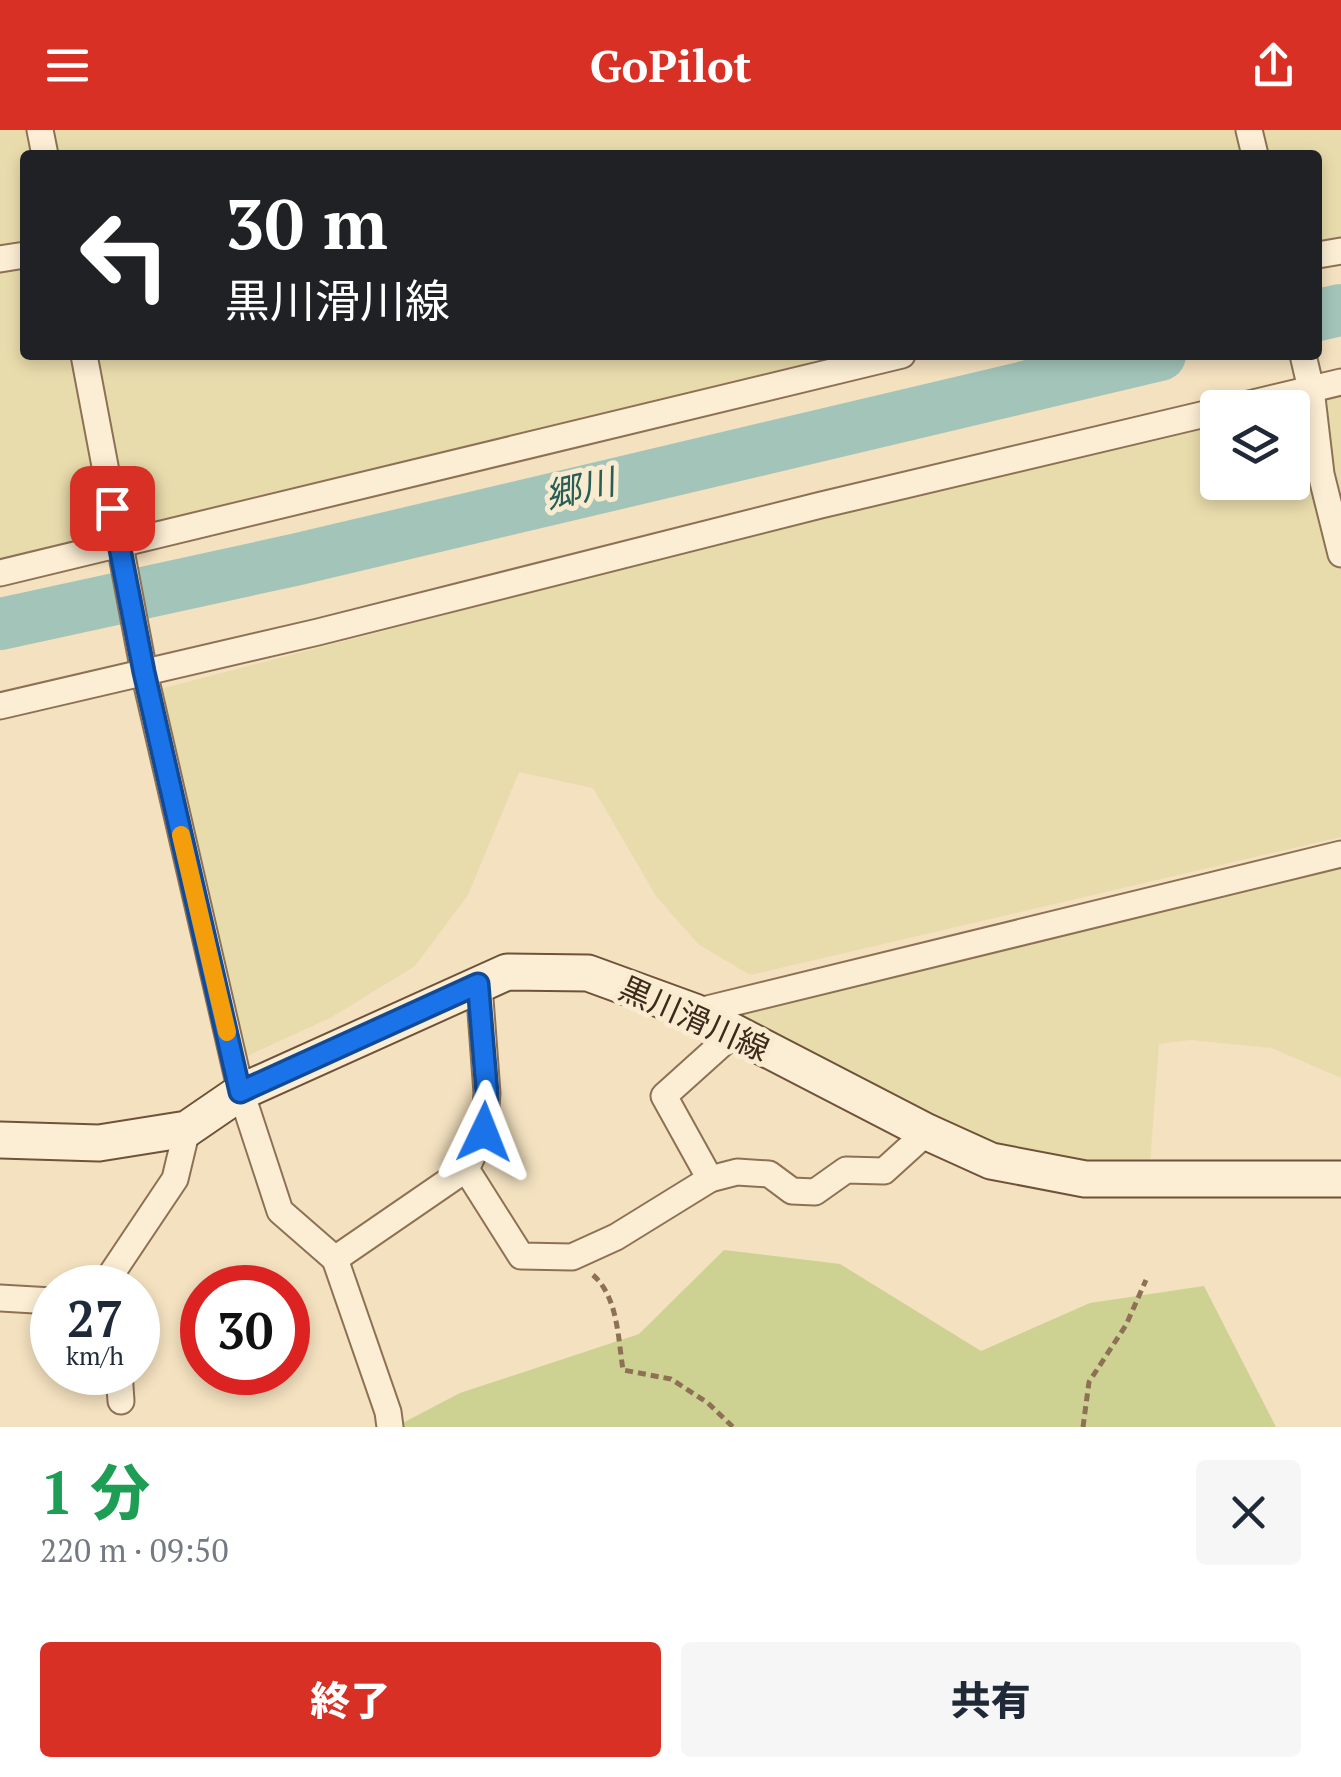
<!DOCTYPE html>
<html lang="ja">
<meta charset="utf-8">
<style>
:root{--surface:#fff;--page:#f6f6f7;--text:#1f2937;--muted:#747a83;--accent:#d93025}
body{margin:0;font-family:"PT Serif","Noto Sans JP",serif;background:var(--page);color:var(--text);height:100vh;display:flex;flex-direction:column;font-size:38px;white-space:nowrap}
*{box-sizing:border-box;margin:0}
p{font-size:32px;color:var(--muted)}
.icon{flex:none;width:55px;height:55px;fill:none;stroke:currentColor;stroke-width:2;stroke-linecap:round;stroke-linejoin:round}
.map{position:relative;height:1297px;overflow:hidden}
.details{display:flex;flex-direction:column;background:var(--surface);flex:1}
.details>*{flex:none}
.hud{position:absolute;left:20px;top:20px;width:1302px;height:210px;border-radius:10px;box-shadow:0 5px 15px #0003;background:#202124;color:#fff;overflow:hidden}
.tools{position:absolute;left:1200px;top:260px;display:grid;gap:20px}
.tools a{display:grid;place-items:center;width:110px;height:110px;border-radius:10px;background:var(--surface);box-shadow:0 5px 15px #0003;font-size:50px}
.speed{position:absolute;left:30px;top:1135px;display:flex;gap:20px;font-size:50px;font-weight:700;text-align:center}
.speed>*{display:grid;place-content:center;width:130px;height:130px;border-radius:50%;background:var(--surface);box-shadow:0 5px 15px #0003;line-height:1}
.speed small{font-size:25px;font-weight:400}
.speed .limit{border:15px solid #d22;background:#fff;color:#111}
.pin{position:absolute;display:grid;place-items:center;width:85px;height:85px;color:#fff;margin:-42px;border-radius:20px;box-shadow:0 5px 15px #0006}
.me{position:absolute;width:110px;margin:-55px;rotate:2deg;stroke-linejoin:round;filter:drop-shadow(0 0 8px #0008)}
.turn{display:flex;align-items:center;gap:35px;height:210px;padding:0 40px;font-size:45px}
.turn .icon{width:130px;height:130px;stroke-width:2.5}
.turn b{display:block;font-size:70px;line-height:85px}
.round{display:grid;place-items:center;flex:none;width:105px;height:105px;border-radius:10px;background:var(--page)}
.head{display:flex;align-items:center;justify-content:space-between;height:170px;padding:0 40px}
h1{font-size:60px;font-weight:800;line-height:75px;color:#1e9e55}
.primary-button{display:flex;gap:20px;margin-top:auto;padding:20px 40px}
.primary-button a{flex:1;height:115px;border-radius:10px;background:var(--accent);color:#fff;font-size:40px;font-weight:800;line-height:115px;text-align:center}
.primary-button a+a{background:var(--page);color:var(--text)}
header{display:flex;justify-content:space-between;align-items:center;height:130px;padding:0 40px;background:var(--accent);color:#fff;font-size:45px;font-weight:800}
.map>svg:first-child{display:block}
.farmland{fill:#e9dcac}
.green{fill:#cdd292}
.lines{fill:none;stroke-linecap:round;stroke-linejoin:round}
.river{stroke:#a3c4b9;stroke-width:52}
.minor-casing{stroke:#8e7155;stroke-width:29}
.secondary-casing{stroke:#6f5239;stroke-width:39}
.path{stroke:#8e7155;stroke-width:5;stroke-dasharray:8 5;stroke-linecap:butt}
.minor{stroke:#fceed4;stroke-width:25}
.secondary{stroke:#fceed4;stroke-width:35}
.route-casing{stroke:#114b97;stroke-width:25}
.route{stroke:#1a73e8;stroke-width:18}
.slow{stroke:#f59e0b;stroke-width:18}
.labels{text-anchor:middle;stroke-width:10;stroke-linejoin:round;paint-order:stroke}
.street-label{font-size:32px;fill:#3c2a1b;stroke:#f9ebd0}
.water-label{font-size:35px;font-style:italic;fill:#295d57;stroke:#f9ebd0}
</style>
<header><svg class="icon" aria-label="menu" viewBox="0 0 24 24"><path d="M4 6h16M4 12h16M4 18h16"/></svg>GoPilot<svg class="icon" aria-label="share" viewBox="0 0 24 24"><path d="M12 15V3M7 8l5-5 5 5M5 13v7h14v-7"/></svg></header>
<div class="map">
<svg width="1341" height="1297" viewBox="0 0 1341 1297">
<rect width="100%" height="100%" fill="#f3e1bf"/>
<g class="farmland">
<polygon points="0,0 1341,0 1341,119 1318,125 1318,25 25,25 25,225 859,225 651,271 0,431"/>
<polygon points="1341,263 1341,707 750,845 698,814 656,766 593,658 519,642 468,765 415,836 332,887 245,927 156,560 775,399 1217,295 1218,352 1292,352 1292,278 1287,277"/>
<polygon points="1341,735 1341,948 1272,918 1190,910 1159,914 1150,1033 1051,1032 991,1013 929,990 729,882 1073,803"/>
</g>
<polygon class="green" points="724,1120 840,1134 981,1221 1090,1173 1204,1156 1276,1297 395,1297 460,1263 639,1204"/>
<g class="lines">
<g class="river">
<polyline points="1318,185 1341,180"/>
<polyline points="0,494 294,430 1160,225"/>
</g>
<g class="minor-casing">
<g id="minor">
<polyline points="40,0 45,25"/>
<polyline points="1249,0 1255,25"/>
<polyline points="1318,125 1341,121"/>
<polyline points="0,129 25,125"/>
<polyline points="84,225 144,542 241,962 280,1081 335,1129 466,1039"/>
<polyline points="1303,225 1311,259 1321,344 1341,424"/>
<polyline points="1232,278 1341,252"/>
<polyline points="0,443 902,225"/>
<polyline points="0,576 318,502 821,375 1218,281"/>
<polyline points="479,855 487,963 484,1002 466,1039 521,1126 572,1127 616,1107 710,1049 737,1042 769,1044 792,1061 815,1062 846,1040 884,1041 927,1002"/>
<polyline points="695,882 1341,724"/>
<polyline points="710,1049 664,966 734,903"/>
<polyline points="335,1129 388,1282 390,1297"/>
<polyline points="102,1158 175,1049 187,999"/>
<polyline points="0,1168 52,1171"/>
<polyline points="119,1242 121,1271"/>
</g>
</g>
<g class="secondary-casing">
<polyline id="secondary" points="0,1010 99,1013 187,999 241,962 507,842 588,843 695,882 927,1002 991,1031 1085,1049 1341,1049"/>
</g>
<g class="path">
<path d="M593,1145C618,1167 618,1208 623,1240L671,1249L708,1273L733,1297"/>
<polyline points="1083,1297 1089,1252 1126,1195 1146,1150"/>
</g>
<use href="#minor" class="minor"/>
<use href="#secondary" class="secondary"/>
</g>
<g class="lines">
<g class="route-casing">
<polyline id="route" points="112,378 144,542 240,962 478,854 487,963 484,1002"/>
</g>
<use href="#route" class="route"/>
<polyline class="slow" points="181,705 227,902"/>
</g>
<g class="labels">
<g class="street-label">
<text transform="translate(694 889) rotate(24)" y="11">黒川滑川線</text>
</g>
<g class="water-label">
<text transform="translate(580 359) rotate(-13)" y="12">郷川</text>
</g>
</g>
</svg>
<div class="tools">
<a><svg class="icon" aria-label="layers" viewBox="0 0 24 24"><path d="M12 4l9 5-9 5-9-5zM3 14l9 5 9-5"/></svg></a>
</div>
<div class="speed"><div>27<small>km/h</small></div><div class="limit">30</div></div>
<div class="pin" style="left:112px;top:378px;background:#d93025"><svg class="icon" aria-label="arrive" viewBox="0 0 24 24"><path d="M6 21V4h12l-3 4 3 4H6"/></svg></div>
<svg class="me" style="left:484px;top:1002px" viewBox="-20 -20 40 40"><path d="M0-17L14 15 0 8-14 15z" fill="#1a73e8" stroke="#fff" stroke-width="4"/></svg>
<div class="hud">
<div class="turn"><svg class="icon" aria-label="left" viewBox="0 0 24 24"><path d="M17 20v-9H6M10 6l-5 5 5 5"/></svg><div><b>30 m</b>黒川滑川線</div></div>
</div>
</div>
<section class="details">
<div class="head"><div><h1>1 分</h1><p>220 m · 09:50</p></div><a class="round"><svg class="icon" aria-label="close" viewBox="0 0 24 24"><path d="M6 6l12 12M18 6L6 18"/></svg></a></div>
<div class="primary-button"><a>終了</a><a>共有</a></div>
</section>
